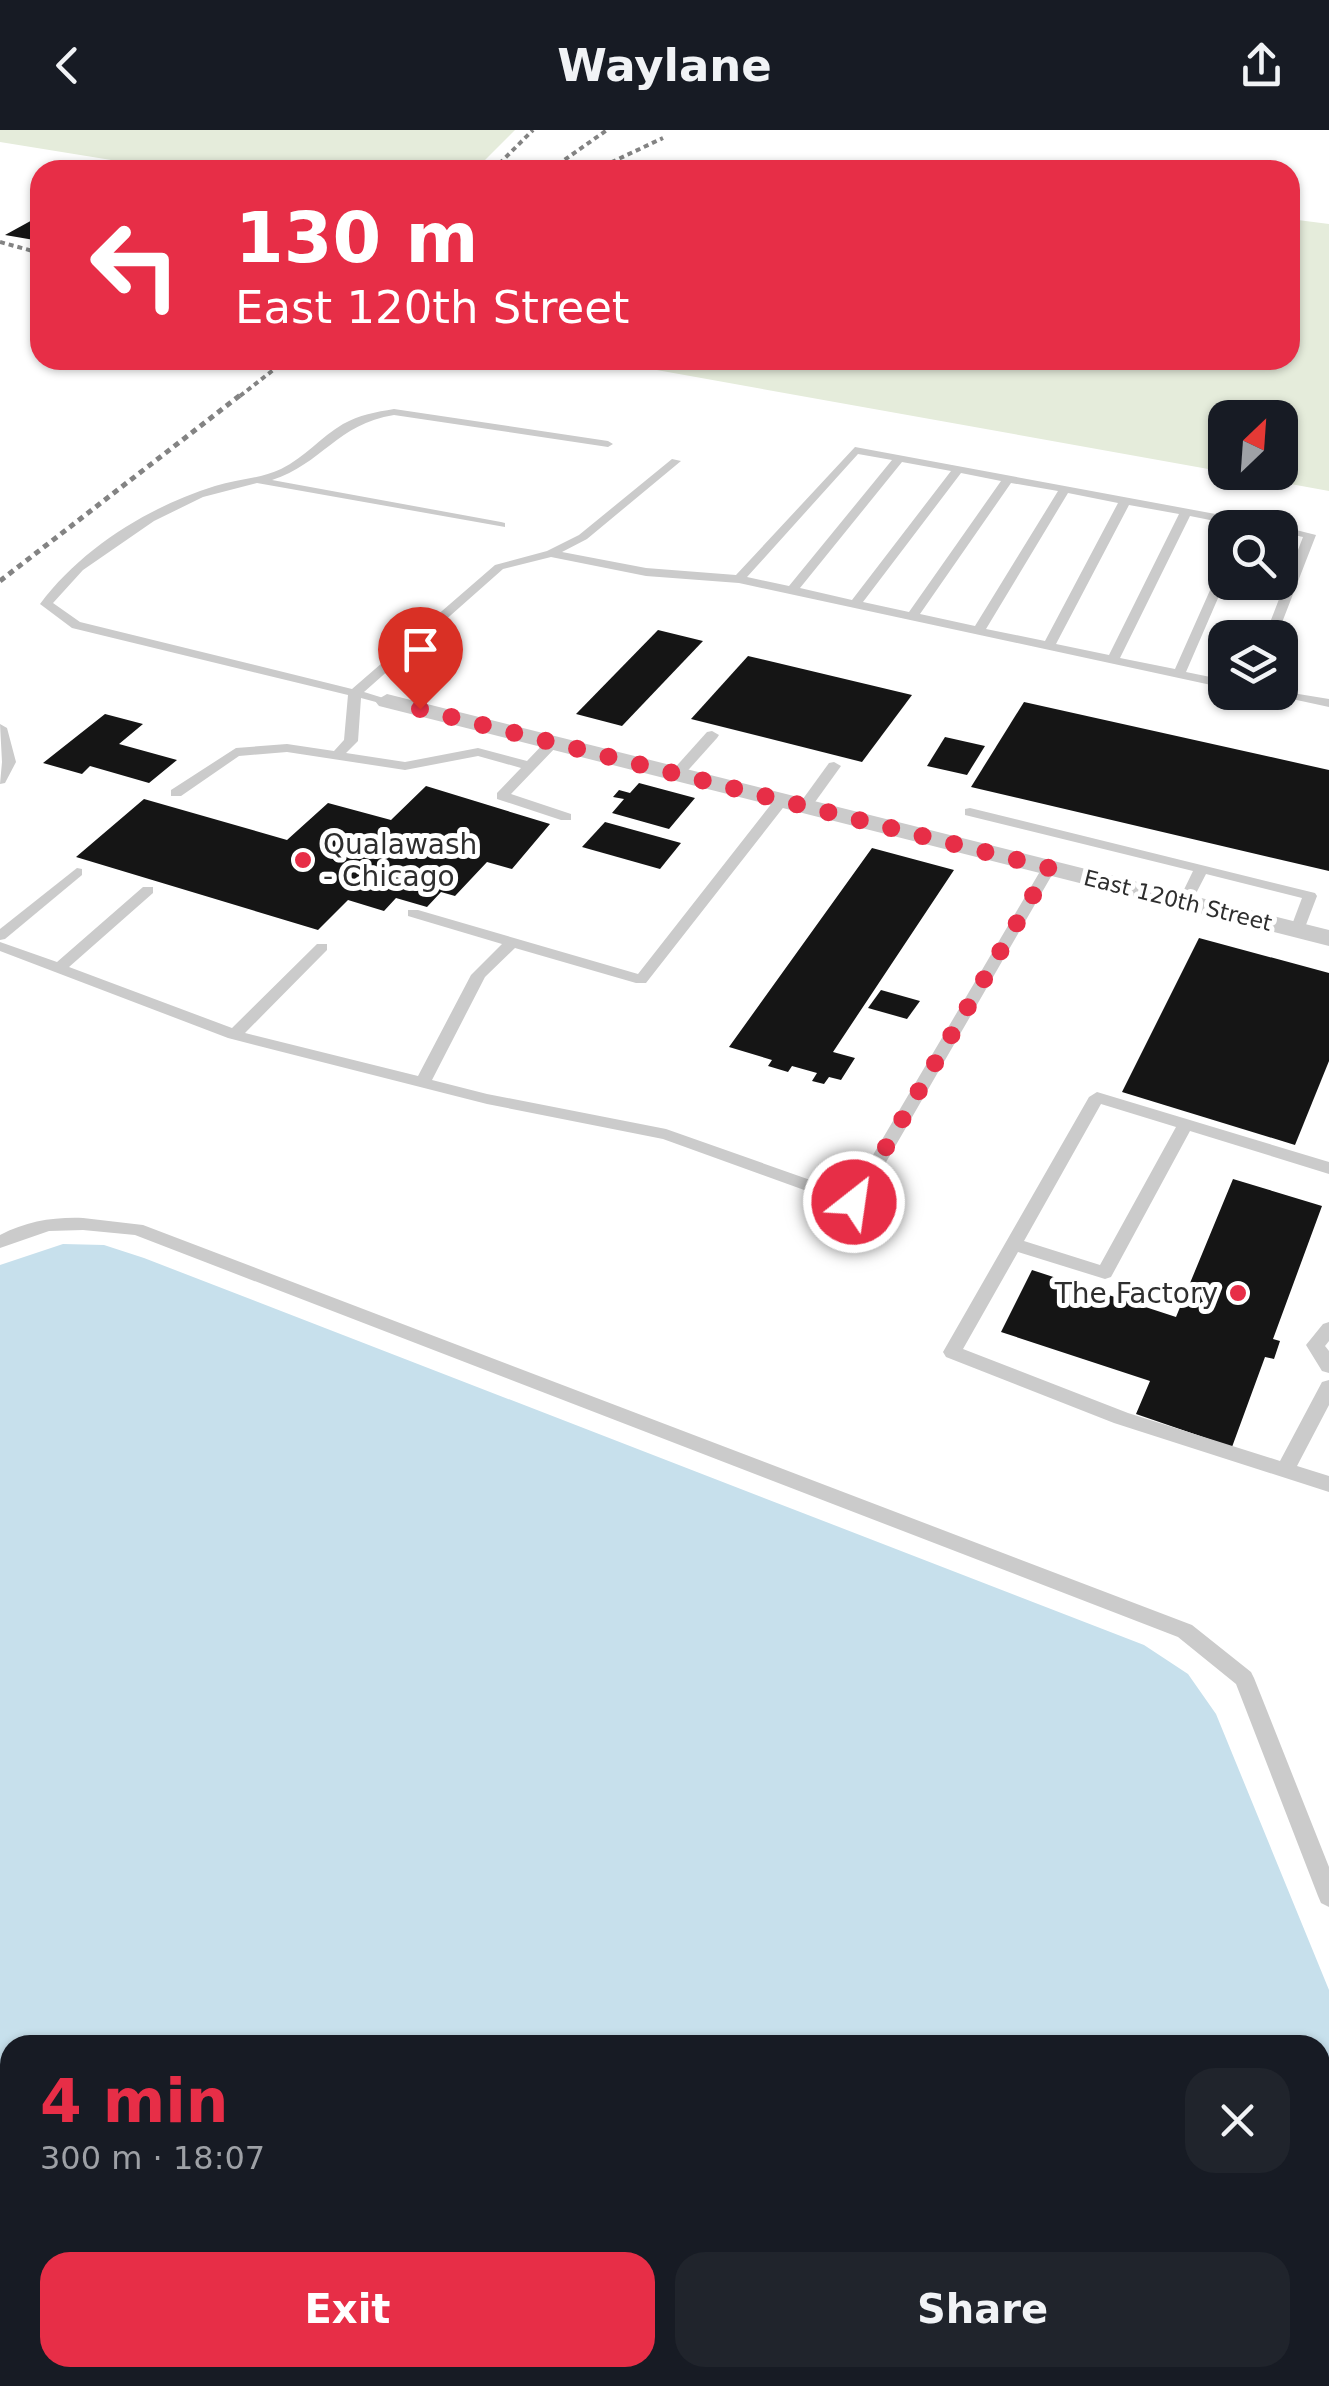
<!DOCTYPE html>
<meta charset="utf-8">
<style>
:root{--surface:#171b24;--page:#20242c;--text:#f1f3f6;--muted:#9ea1a6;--accent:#e72e47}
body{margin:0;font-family:"DejaVu Sans",sans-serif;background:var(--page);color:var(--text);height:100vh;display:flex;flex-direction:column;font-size:38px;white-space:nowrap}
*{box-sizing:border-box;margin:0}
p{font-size:32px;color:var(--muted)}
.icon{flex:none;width:55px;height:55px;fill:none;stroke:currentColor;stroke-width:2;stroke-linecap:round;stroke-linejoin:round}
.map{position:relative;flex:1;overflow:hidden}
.side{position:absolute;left:0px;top:1905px;width:1330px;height:352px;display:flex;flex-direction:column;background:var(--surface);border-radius:30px 30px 0 0;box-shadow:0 2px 8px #0004}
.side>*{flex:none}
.banner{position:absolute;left:30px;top:30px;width:1270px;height:210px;border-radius:30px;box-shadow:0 2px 8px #0004;background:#e72e47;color:#fff;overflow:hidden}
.needle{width:65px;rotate:25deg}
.tools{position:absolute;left:1208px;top:270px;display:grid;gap:20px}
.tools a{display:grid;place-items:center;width:90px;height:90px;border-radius:20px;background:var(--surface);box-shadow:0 2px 8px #0004;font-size:50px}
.pin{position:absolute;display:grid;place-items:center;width:85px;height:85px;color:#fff;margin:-102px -42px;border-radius:50% 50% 50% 0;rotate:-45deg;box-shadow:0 0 10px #0007}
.pin .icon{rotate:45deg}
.me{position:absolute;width:110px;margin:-55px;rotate:30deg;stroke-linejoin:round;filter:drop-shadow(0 0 8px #0008)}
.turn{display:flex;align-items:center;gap:35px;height:210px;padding:0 40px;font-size:45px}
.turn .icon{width:130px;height:130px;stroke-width:2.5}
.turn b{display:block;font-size:70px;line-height:85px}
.round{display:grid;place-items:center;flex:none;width:105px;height:105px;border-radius:30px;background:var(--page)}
.overview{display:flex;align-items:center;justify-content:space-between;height:170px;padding:0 40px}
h1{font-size:60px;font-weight:600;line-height:75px;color:var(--accent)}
.button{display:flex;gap:20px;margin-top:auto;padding:20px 40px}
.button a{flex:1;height:115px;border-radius:30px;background:var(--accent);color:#fff;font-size:40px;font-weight:600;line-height:115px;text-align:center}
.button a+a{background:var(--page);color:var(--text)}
header{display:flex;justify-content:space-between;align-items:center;height:130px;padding:0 40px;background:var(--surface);font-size:45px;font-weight:600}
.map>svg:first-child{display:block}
.green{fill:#e5ecdb}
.water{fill:#c7e0ec;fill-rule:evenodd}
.building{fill:#151515}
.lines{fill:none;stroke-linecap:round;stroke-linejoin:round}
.lane{fill:#cbcbcb;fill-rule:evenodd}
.street{fill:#cbcbcb;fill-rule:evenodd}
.rail-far1{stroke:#838383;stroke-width:4;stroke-dasharray:5 4;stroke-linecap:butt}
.rail{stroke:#838383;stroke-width:5;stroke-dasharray:6 5;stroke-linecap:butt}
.route{stroke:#e72e47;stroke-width:18;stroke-dasharray:0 32.4}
.poi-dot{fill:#e72e47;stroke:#fff;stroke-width:4}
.labels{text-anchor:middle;stroke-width:10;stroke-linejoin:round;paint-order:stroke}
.far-street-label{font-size:22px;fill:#2e2e2e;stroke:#fff}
.poi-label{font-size:28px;fill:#2e2e2e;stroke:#fff;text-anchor:start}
</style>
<header><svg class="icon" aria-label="back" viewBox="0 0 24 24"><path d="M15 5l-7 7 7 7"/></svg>Waylane<svg class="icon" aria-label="share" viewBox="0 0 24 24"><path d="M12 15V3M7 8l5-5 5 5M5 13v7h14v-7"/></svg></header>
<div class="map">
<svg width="1329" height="2256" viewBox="0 0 1329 2256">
<rect width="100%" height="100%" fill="#fff"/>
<g class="green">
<polygon points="0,0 515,0 475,40 173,40 0,12"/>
<polygon points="1290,89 1329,94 1329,361 1225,342 1280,342 1280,288 1225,288 1225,342 601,230 1290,230"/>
</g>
<path class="water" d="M63,1114L104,1115L144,1128L1144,1515L1188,1544L1216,1584L1329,1860V2256H0V1135ZM10,1915H1320V2248H10Z"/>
<g class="building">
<polygon points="36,88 40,89 40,111 5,105"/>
<polygon points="658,500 703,511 622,596 576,584"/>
<polygon points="748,526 912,565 862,632 691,589"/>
<polygon points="1024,572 1329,640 1329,741 971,657"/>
<polygon points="105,584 143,594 119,614 177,630 149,653 90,636 82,644 43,633"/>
<polygon points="945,607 985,616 967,645 927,636"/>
<polygon points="639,653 695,668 669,699 612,683 624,669 613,667 619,660 630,663"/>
<polygon points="426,656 550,694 512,739 487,732 455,766 441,762 427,777 396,768 384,781 348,770 318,800 76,727 144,669 287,710 328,673 391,690"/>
<polygon points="605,692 681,713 660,739 582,717"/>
<polygon points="872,718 954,740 833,922 855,928 841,950 829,947 824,954 812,951 817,943 792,936 788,942 768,936 772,930 729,917"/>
<polygon points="1199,808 1329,843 1329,931 1295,1015 1122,962"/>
<polygon points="881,860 920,871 907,889 868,878"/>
<polygon points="1233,1049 1322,1076 1273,1209 1280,1211 1274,1229 1265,1227 1232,1317 1136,1284 1150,1251 1001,1202 1032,1140 1176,1187"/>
</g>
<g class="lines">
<g class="lane">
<path d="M394,279L608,311L613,314L608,317L394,285C337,294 322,334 272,350L501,392L505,393V397L257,353L203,367L154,391L83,440L53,473L80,492L352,559L495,435L547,421L579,405L672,329L681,331L587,409L562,422L646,438L736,445L855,317L1280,396L1316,405L1276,508H1264L1303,407L1280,402V398H1250L1190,386L1120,528L1175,539L1219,440L1225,436V452L1186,542L1225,550V558L739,453L646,446L551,427L503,439L364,562L393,571L387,575L361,568L358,611L346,623L405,632L478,618L527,631L547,610H557V616L511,664L571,684V690H561L497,669V663L521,638L478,626L405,640L287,622L239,626L181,666H171V660L236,618L287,614L334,621L344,610L348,565L72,498L40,474C82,418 148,377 215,356C237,349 260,349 281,339C305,327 321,307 343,294C359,285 376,282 394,279ZM858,324L892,330L789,456L747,447ZM902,332L951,341L852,470L800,458ZM961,343L1001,351L909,482L863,472ZM1011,353L1058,361L975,496L920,484ZM1068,363L1118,373L1045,511L986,499ZM1129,375L1179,384L1109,525L1056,514Z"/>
<polygon points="1280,561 1329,569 1329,577 1259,562"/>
<polygon points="0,594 7,598 16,632 5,653 0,654 2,632"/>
<polygon points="712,601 719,605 717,608 682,647 672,647 672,641 707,602"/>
<polygon points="834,632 841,636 810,679 800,679 800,673 829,633"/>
<polygon points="781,667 788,671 786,674 646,853 636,853 515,818 485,847 432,950 487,964 666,999 850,1064 1042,738 1044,735 1054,735 1056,738 863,1072 854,1078 663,1009 487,974 228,908 0,821 0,812 57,832 143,757 153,757 153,763 69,837 232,898 317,814 327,814 327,820 245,903 418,946 471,845 502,814 408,786 408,780 418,780 638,844 776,668"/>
<polygon points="970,678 1315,763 1317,766 1304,800 1297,804 1290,800 1302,768 1206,744 1190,775 1180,775 1178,772 1193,741 965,685 965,679"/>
<polygon points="77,738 82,739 82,745 5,809 0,810 0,799"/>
<path d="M1097,962L1329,1032V1044L1190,1001L1111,1147L1105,1149L1018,1122L963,1219L1128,1283L1280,1331L1322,1252L1329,1250V1275L1297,1336L1329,1346V1362L1114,1293L946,1227L943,1222L1089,967ZM1101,974L1176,997L1100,1135L1024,1111Z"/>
<path d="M83,1088L143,1095L1192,1495L1251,1542L1254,1548L1329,1737V1777L1321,1773L1318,1766L1236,1554L1178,1507L135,1105L83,1100L49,1101L0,1118V1105C27,1091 54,1087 83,1088Z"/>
<polygon points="1329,1192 1329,1211 1325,1216 1329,1221 1329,1243 1322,1241 1306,1215 1323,1194"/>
</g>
<polygon class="street" points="387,564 1329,800 1329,816 379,576 375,571"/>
<g class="rail-far1">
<polyline points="493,40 533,0"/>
<polyline points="550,40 607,0"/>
<polyline points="595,40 663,8"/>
<polyline points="0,112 40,123"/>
<polyline points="240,266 286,230"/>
</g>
<polyline class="rail" points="0,451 243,263"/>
</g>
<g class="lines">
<polyline class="route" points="420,579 1049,738 854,1072"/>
</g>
<g class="poi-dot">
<circle cx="303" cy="730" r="10"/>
<circle cx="1238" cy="1163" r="10"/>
</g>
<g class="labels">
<g class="far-street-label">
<text transform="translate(1178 770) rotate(14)" y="8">East 120th Street</text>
</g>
<g class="poi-label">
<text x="323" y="724">Qualawash<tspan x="323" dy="32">- Chicago</tspan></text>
<text x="1218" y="1173" text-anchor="end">The Factory</text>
</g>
</g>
</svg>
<div class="tools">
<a><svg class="needle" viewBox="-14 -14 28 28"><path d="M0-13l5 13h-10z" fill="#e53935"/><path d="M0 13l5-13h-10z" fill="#9ea1a6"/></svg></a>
<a><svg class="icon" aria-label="search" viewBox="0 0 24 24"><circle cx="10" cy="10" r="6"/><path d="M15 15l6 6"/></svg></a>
<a><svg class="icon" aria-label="layers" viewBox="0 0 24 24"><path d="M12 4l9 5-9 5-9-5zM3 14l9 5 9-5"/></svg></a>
</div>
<div class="pin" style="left:420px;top:579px;background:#d93025"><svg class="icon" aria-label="arrive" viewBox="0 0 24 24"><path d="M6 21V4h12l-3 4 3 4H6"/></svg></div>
<svg class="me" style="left:854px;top:1072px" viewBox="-20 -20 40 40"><circle r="17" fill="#e72e47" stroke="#fff" stroke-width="3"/><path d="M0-11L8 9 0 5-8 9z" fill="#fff"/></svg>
<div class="banner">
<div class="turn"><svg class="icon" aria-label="left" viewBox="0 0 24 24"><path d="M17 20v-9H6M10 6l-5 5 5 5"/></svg><div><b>130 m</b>East 120th Street</div></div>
</div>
<section class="side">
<div class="overview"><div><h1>4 min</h1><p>300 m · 18:07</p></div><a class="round"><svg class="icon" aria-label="close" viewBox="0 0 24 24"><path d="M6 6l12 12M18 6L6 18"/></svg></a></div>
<div class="button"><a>Exit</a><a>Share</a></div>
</section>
</div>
